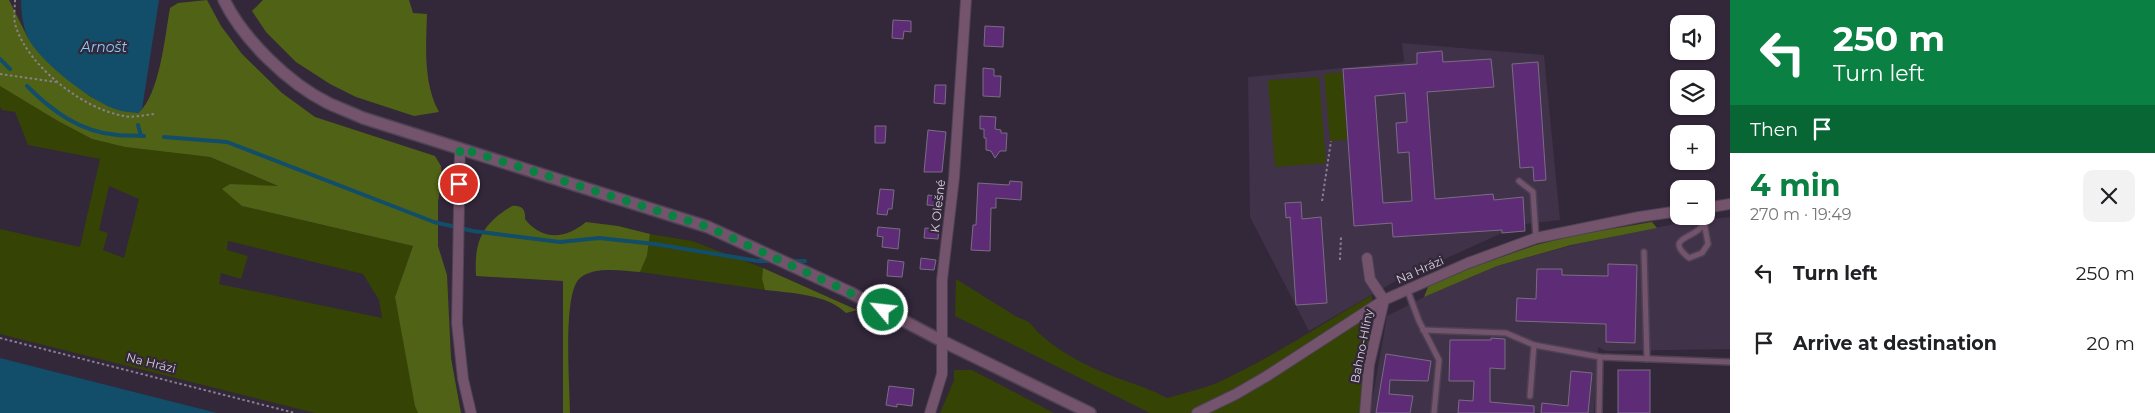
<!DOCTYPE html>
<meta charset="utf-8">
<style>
:root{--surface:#fff;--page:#f2f2f2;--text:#202124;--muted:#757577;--accent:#0b8043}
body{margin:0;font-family:Montserrat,sans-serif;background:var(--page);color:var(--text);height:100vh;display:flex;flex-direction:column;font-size:19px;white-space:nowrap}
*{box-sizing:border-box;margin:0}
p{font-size:16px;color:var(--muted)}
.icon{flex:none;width:28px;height:28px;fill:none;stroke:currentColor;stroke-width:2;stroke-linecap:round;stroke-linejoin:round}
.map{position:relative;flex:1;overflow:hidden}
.drawer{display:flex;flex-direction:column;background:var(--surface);width:425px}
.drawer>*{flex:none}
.guide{background:#0b8043;color:#fff;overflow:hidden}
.buttons{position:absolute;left:1670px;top:15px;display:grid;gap:10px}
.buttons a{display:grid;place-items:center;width:45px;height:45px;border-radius:10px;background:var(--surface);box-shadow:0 1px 4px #0004;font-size:25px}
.pin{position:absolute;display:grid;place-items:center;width:42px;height:42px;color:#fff;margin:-21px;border:2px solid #fff;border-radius:50%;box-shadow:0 1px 5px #0007}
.me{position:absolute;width:55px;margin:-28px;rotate:298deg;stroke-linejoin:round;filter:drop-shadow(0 0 4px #0008)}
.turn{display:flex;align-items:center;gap:18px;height:105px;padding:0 20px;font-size:22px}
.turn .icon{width:65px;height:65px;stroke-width:2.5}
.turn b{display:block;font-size:35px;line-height:42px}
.then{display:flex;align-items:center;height:48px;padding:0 20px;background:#0003;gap:10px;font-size:19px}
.round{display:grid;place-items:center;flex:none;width:52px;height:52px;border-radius:10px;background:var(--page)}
.summary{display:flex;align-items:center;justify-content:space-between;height:85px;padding:0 20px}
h1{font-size:30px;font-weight:700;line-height:38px;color:var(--accent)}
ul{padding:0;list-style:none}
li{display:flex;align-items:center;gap:15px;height:70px;padding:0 20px}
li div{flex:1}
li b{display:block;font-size:19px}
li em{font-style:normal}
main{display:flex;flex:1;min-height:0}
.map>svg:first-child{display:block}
.built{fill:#403249}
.green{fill:#354304;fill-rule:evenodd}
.forest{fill:#506215}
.water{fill:#124d6a}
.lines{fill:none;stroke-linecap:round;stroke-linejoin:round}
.stream{stroke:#124d6a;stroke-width:4}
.building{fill:#5e2c76;stroke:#7a6d82;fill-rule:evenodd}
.service-casing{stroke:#4d4254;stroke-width:8}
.minor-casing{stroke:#4d4254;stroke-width:12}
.tertiary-casing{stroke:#4d4254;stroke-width:14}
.path{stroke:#887f8e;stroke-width:2;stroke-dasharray:2.5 2.5;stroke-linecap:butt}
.service{stroke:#74536c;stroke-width:5}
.minor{stroke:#74536c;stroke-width:10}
.tertiary{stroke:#74536c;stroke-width:11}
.route{stroke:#0b8043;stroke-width:9;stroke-dasharray:0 16.2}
.labels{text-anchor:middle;stroke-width:4.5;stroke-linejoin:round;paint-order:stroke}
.street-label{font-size:12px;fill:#d8d1dd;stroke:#33273a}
.water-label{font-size:14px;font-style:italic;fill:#85cdf8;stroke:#33273a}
</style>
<main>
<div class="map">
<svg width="1730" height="413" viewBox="0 0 1730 413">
<rect width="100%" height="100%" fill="#33273a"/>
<g class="built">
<polygon points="1402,43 1544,55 1560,220 1525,224 1525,231 1502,233 1392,283 1309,331 1250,217 1248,77 1404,62"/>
<polygon points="1730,217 1730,349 1606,351 1598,347 1594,413 1370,413 1387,316 1424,297 1497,266 1577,244 1684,222"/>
</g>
<g class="green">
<polygon points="1342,72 1347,140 1330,141 1324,74"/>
<polygon points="1319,77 1326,163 1275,167 1268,80"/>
<path d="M0,83L58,121L92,139L125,147L210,157L280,187L230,184L242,206L413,246L395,297L418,413H315L0,334V229L80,247L100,159L28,145L15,112L2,110L0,107ZM109,186L139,199L124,258L103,250L108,233L99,230ZM228,241L363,274L379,300L382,318L219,284L221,273L241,279L248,256L227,250Z"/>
<polygon points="650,234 692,241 763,268 762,279 765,290 640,272 647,256"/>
<path d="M956,279L1019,318C1033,322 1030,325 1040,334C1052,345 1066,354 1081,362C1110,378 1139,383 1167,398C1184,393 1203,389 1219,382C1272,358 1321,324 1372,295L1371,326L1359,413H1150L955,316Z"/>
<polygon points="954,370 972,370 1054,413 940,413 954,380"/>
</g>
<g class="forest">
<path d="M0,0H9L28,38L45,59L65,77L91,97L138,113C160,95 165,35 170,8L178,3L207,0L221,26L242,54L282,93L315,117L435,156L441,166L442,177L438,202V246L447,275L451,358L461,413H418L415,406L395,297L413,246L242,206L222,189L230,184L278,186L210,157L125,147L92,139L58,121L0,86Z"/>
<path d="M263,0H409L413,13L427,14C426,46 423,83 439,112L414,116L356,97L330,84L296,62L266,32L252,11Z"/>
<path d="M512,206C521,205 526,209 525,219C542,241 566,239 586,222L618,226L650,234L647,256L640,272C622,271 595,266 580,278C562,293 570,387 570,413H563V281L476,276C474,243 481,224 512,206Z"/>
<polygon points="1652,222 1657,228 1571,245 1497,266 1424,297 1428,287 1436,280 1536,245 1576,235"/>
<path d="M763,268L857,310L846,313C827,294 790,293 765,290L762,279Z"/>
</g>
<g class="water">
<path d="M21,0H159L142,109L138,113C132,112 124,112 118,110C93,103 40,62 28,38C23,27 21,12 21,0Z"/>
<polygon points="0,358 217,413 0,413"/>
</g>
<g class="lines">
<g class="stream">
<polyline points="0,59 10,69"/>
<path d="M27,86C52,111 80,132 117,135C125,136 135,135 144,136"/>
<polyline points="138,125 141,136"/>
<polyline points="164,137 227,142 434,222 473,231 560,242 599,238 655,244 758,261 773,261"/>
<polyline points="790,261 805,261"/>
</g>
</g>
<g class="building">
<polygon points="893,20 911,21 911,32 904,31 903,39 892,38"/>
<polygon points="985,26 1004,27 1003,47 984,46"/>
<path d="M1442,51L1443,62L1491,59L1494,87L1427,92L1435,199L1493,194L1494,200L1523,197L1525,231L1502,233V230L1393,237L1392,223L1354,226L1343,69L1417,64V53ZM1405,93L1407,122L1396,123L1398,153L1409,152L1412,201L1383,203L1375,96Z"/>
<polygon points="1538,62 1546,180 1534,181 1533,167 1520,168 1512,64"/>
<polygon points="983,68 994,69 994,76 1001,76 1000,97 983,96"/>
<polygon points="935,85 946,85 945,104 934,103"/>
<polygon points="980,116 996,117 995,129 1001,130 1001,133 1007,133 1006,151 1000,151 995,158 991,151 986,150 986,138 984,138 984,129 980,129"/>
<polygon points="875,126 886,126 885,143 875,143"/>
<polygon points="928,130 946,132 942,172 924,172"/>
<polygon points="1010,181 1022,182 1021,200 996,198 996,208 991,208 990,251 971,250 973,225 976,225 978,183 1009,185"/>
<polygon points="880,189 894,190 892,209 888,209 887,215 877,214"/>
<polygon points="928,195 942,197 941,206 927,205"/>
<polygon points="1301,202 1302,219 1321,217 1327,303 1296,305 1290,217 1286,218 1285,203"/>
<polygon points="878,227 900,229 898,249 882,247 883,237 877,236"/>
<polygon points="925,228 939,229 938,239 924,238"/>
<polygon points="921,258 936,260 934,270 920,269"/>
<polygon points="888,260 904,262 902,277 887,276"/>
<polygon points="1608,264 1637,265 1635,343 1606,342 1606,324 1516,321 1517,298 1536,299 1537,269 1562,269 1562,275 1608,276"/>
<polygon points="1491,338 1505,339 1505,369 1490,368 1490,402 1534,406 1534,413 1458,413 1459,400 1473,401 1474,381 1449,381 1450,340 1491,340"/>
<polygon points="1386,354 1431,361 1428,381 1390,380 1389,394 1413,396 1410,413 1376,413"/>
<rect x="1618" y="370" width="32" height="43"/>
<polygon points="1571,371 1592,373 1588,413 1541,413 1542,403 1568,406"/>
<polygon points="889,386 914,389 912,406 897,404 897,407 886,405"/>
</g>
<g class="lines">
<g class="service-casing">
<g id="service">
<polyline points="1519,181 1533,192 1536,238"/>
<path d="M1703,216L1708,244L1702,253L1689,258C1663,237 1695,239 1703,225"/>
<polyline points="1644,252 1647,359"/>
<polyline points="1407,289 1419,321 1439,360 1434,413"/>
<polyline points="1423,330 1506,333 1534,345 1600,357 1730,362"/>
<polyline points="1530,396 1534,345"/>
<polyline points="1599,413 1600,357"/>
</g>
</g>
<g class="minor-casing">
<g id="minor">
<polyline points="460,148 457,323 463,379 471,413"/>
<polyline points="1706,208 1730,204"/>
<polyline points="930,413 942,374 942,280 954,178 966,0"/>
<polyline points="1197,413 1236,394 1267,376 1384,300 1468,263 1536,238 1639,217 1679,211"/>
<polyline points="1365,413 1369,365 1384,300 1370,279 1367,258"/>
</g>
</g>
<g class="tertiary-casing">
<path id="tertiary" d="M224,0C243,39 288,83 328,103C339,108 352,113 363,118L708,227L849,292L942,341L1090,413"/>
</g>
<g class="path">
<path d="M15,0C15,8 13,19 16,27C29,67 83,109 124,116C133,118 144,115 154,114"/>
<polyline points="0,74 56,82"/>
<polyline points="1322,201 1331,141"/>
<polyline points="1340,260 1341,237"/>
<polyline points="0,338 295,413"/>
</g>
<use href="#service" class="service"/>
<use href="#minor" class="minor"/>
<use href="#tertiary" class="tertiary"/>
</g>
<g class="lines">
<polyline class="route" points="459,184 460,148 708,227 849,292 883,310"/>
</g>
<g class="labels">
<g class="street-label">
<text transform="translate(938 206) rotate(-83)" y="4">K Olešné</text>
<text transform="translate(1420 270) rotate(-24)" y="4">Na Hrázi</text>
<text transform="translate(1362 346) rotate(-79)" y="4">Bahno-Hlíny</text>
<text transform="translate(151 363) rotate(14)" y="4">Na Hrázi</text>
</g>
<g class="water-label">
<text x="104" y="52">Arnošt</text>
</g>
</g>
</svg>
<div class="buttons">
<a><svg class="icon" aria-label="sound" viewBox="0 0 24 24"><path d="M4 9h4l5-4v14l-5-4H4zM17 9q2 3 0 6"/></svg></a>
<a><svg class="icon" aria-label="layers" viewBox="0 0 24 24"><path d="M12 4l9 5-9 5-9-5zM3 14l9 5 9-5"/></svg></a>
<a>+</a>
<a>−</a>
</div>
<div class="pin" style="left:459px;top:184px;background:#d93025"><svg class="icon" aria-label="arrive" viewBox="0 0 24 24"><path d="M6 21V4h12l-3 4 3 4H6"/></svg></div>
<svg class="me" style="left:883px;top:310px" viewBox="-20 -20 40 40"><circle r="17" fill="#0b8043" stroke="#fff" stroke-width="3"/><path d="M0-11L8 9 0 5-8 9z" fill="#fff"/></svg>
</div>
<section class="drawer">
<div class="guide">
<div class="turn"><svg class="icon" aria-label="left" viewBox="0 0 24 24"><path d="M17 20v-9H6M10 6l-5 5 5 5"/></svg><div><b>250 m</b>Turn left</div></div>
<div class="then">Then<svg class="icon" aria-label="arrive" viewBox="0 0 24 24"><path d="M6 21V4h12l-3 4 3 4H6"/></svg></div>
</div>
<div class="summary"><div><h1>4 min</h1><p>270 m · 19:49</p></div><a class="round"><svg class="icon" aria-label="close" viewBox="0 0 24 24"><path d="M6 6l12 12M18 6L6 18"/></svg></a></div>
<ul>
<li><svg class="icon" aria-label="left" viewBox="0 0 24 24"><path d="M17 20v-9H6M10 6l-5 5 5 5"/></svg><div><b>Turn left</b></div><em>250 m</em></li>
<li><svg class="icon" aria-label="arrive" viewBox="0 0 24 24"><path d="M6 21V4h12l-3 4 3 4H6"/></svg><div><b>Arrive at destination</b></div><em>20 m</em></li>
</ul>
</section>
</main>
